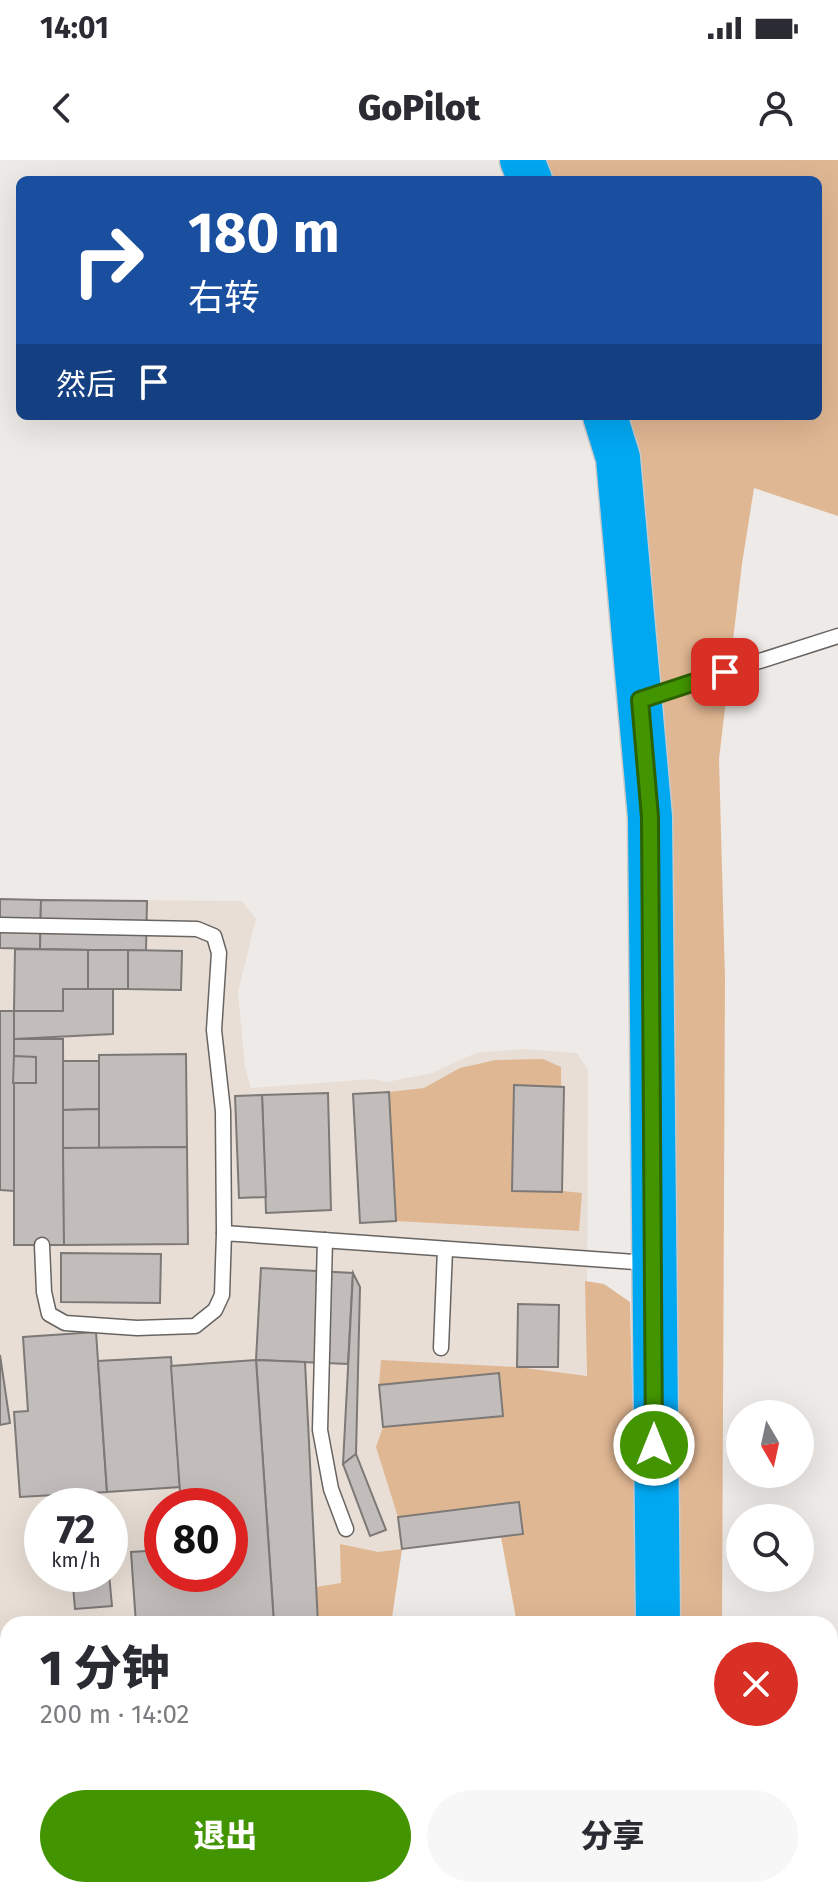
<!DOCTYPE html>
<html lang="zh">
<meta charset="utf-8">
<style>
:root{--surface:#fff;--page:#f7f7f7;--text:#2b2b33;--muted:#7c7c81;--accent:#429501}
body{margin:0;font-family:"Fira Sans","Noto Sans SC",sans-serif;background:var(--page);color:var(--text);height:100vh;display:flex;flex-direction:column;font-size:30px;white-space:nowrap}
*{box-sizing:border-box;margin:0}
p{font-size:26px;color:var(--muted)}
.icon{flex:none;width:44px;height:44px;fill:none;stroke:currentColor;stroke-width:2;stroke-linecap:round;stroke-linejoin:round}
.map{position:relative;flex:1;overflow:hidden}
.sheet{position:absolute;left:0px;top:1456px;width:838px;height:282px;display:flex;flex-direction:column;background:var(--surface);border-radius:24px 24px 0 0;box-shadow:0 8px 32px #0002}
.sheet>*{flex:none}
.hud{position:absolute;left:16px;top:16px;width:806px;height:244px;border-radius:12px;box-shadow:0 8px 32px #0002;background:#1a4fa0;color:#fff;overflow:hidden}
.needle{width:52px;rotate:171deg}
.tools{position:absolute;left:726px;top:1240px;display:grid;gap:16px}
.tools a{display:grid;place-items:center;width:88px;height:88px;border-radius:50%;background:var(--surface);box-shadow:0 8px 32px #0002;font-size:40px}
.speed{position:absolute;left:24px;top:1328px;display:flex;gap:16px;font-size:40px;font-weight:700;text-align:center}
.speed>*{display:grid;place-content:center;width:104px;height:104px;border-radius:50%;background:var(--surface);box-shadow:0 8px 32px #0002;line-height:1}
.speed small{font-size:20px;font-weight:400}
.speed .limit{border:12px solid #d22;background:#fff;color:#111}
.pin{position:absolute;display:grid;place-items:center;width:68px;height:68px;color:#fff;margin:-34px;border-radius:16px;box-shadow:0 4px 12px #0006}
.me{position:absolute;width:88px;margin:-44px;rotate:0deg;stroke-linejoin:round;filter:drop-shadow(0 0 6px #0008)}
.turn{display:flex;align-items:center;gap:28px;height:168px;padding:0 40px;font-size:36px}
.turn .icon{width:104px;height:104px;stroke-width:2.5}
.turn b{display:block;font-size:56px;line-height:68px}
.then{display:flex;align-items:center;height:76px;padding:0 40px;background:#0003;gap:16px;font-size:30px}
.round{display:grid;place-items:center;flex:none;width:84px;height:84px;border-radius:42px;background:var(--page)}
.head{display:flex;align-items:center;justify-content:space-between;height:136px;padding:0 40px}
h1{font-size:48px;font-weight:800;line-height:60px}
.cta{display:flex;gap:16px;margin-top:auto;padding:16px 40px}
.cta a{flex:1;height:92px;border-radius:48px;background:var(--accent);color:#fff;font-size:32px;font-weight:800;line-height:92px;text-align:center}
.cta a+a{background:var(--page);color:var(--text)}
.status{display:flex;justify-content:space-between;align-items:center;height:56px;padding:0 40px;background:var(--surface);direction:ltr}
.status svg{height:22px;fill:currentColor}
header{display:flex;justify-content:space-between;align-items:center;height:104px;padding:0 40px;background:var(--surface);font-size:36px;font-weight:800}
.map>svg:first-child{display:block}
.built{fill:#e8ded5;fill-rule:evenodd}
.green{fill:#e0b793}
.building{fill:#c2bdbb;stroke:#7d7977;stroke-width:2}
.lines{fill:none;stroke-linecap:round;stroke-linejoin:round}
.lane-casing{stroke:#686461;stroke-width:17}
.highway-casing{stroke:#c9c8c8;stroke-width:47}
.lane{stroke:#fff;stroke-width:14}
.highway{stroke:#00a8f2;stroke-width:44}
.route-casing{stroke:#2b6101;stroke-width:20}
.route{stroke:#429501;stroke-width:14}
</style>
<div class="status"><b>14:01</b><svg viewBox="0 0 49 12"><path d="M0 12V9h3v3zM5 12V6h3v6zM10 12V3h3v9zM15 12V0h3v12zM26 1h20v11H26zM47 4h2v5h-2z"/></svg></div>
<header><svg class="icon" aria-label="back" viewBox="0 0 24 24"><path d="M15 5l-7 7 7 7"/></svg>GoPilot<svg class="icon" aria-label="person" viewBox="0 0 24 24"><circle cx="12" cy="8" r="4"/><path d="M4 21q1-7 8-7t8 7"/></svg></header>
<div class="map">
<svg width="838" height="1737" viewBox="0 0 838 1737">
<rect width="100%" height="100%" fill="#eeeae7"/>
<path class="built" d="M0,739L242,741L256,759L238,832L245,907L251,928L373,919L387,922L432,913L476,893L522,889L577,893L588,910L586,1367L402,1389L391,1464H8V1520L0,1493ZM42,1346H110V1414H42ZM162,1346H230V1414H162Z"/>
<g class="green">
<polygon points="522,0 838,0 838,356 754,328 742,404 719,599 725,818 722,1464 658,1464 650,657 605,256 818,256 818,20 530,20"/>
<polygon points="543,899 561,907 562,1031 582,1033 579,1071 396,1061 389,932 424,928 460,908 496,900"/>
<polygon points="585,1121 604,1124 630,1142 638,1464 517,1464 501,1377 523,1374 519,1342 398,1357 376,1287 383,1267 503,1256 499,1213 379,1225 381,1200 517,1207 587,1216"/>
<polygon points="340,1384 378,1392 402,1389 391,1464 318,1464 316,1427 341,1423"/>
<polygon points="570,1730 648,1730 648,1737 572,1737"/>
<polygon points="671,1730 734,1730 735,1737 671,1737"/>
</g>
<g class="building">
<polygon points="0,739 41,740 40,789 0,788"/>
<polygon points="41,740 147,741 146,791 40,789"/>
<polygon points="15,789 88,790 88,829 63,829 63,851 14,851"/>
<rect x="88" y="790" width="40" height="39"/>
<polygon points="128,790 182,791 181,830 128,829"/>
<polygon points="63,829 113,829 113,874 14,879 14,851 63,851"/>
<polygon points="0,851 14,851 14,1031 0,1030"/>
<polygon points="14,879 63,879 64,1085 14,1085"/>
<polygon points="186,894 187,987 99,988 99,895"/>
<polygon points="14,896 36,897 36,923 13,923"/>
<polygon points="63,901 99,901 99,949 63,950"/>
<polygon points="514,925 564,927 562,1032 512,1031"/>
<polygon points="389,932 396,1061 360,1063 353,934"/>
<polygon points="328,933 331,1050 266,1053 262,935"/>
<polygon points="262,935 266,1037 239,1038 235,936"/>
<polygon points="99,949 99,988 63,988 63,950"/>
<polygon points="187,987 188,1084 64,1085 63,988"/>
<polygon points="61,1093 161,1094 160,1143 61,1142"/>
<polygon points="261,1108 353,1113 348,1204 256,1200"/>
<polygon points="353,1113 360,1127 356,1294 343,1304"/>
<polygon points="518,1144 559,1145 558,1207 517,1207"/>
<polygon points="96,1172 107,1332 20,1337 14,1252 28,1251 23,1177"/>
<polygon points="0,1195 10,1263 0,1265"/>
<polygon points="171,1197 180,1327 107,1332 98,1201"/>
<polygon points="256,1200 305,1202 318,1464 274,1464"/>
<polygon points="256,1200 274,1464 136,1464 131,1392 162,1390 162,1414 230,1414 230,1346 181,1346 171,1206"/>
<polygon points="499,1213 503,1256 383,1267 379,1225"/>
<polygon points="356,1294 386,1370 370,1376 343,1304"/>
<polygon points="519,1342 523,1374 402,1389 398,1357"/>
<polygon points="72,1414 109,1414 112,1446 75,1449"/>
</g>
<g class="lines">
<g class="lane-casing">
<g id="lane">
<polyline points="644,538 838,476"/>
<polyline points="0,765 197,769 214,776 219,793 214,870 223,951 224,1073"/>
<polyline points="325,1080 320,1270 331,1329 346,1369"/>
<polyline points="42,1085 44,1132 49,1154 65,1163 137,1168 195,1166 215,1150 222,1135 224,1073 649,1103"/>
<polyline points="441,1188 445,1089"/>
</g>
</g>
<g class="highway-casing">
<g id="highway">
<polyline points="522,0 530,20"/>
<polyline points="605,256 618,298 650,657 658,1464"/>
<polyline points="671,1730 671,1737"/>
</g>
</g>
<use href="#lane" class="lane"/>
<use href="#highway" class="highway"/>
</g>
<g class="lines">
<g class="route-casing">
<polyline id="route" points="654,1285 650,657 640,540 725,512"/>
</g>
<use href="#route" class="route"/>
</g>
</svg>
<div class="tools">
<a><svg class="needle" viewBox="-14 -14 28 28"><path d="M0-13l5 13h-10z" fill="#e53935"/><path d="M0 13l5-13h-10z" fill="#7c7c81"/></svg></a>
<a><svg class="icon" aria-label="search" viewBox="0 0 24 24"><circle cx="10" cy="10" r="6"/><path d="M15 15l6 6"/></svg></a>
</div>
<div class="speed"><div>72<small>km/h</small></div><div class="limit">80</div></div>
<div class="pin" style="left:725px;top:512px;background:#d93025"><svg class="icon" aria-label="arrive" viewBox="0 0 24 24"><path d="M6 21V4h12l-3 4 3 4H6"/></svg></div>
<svg class="me" style="left:654px;top:1285px" viewBox="-20 -20 40 40"><circle r="17" fill="#429501" stroke="#fff" stroke-width="3"/><path d="M0-11L8 9 0 5-8 9z" fill="#fff"/></svg>
<div class="hud">
<div class="turn"><svg class="icon" aria-label="right" viewBox="0 0 24 24"><path d="M7 20v-9h11M14 6l5 5-5 5"/></svg><div><b>180 m</b>右转</div></div>
<div class="then">然后<svg class="icon" aria-label="arrive" viewBox="0 0 24 24"><path d="M6 21V4h12l-3 4 3 4H6"/></svg></div>
</div>
<section class="sheet">
<div class="head"><div><h1>1 分钟</h1><p>200 m · 14:02</p></div><a class="round" style="background:#d93025;color:#fff"><svg class="icon" aria-label="close" viewBox="0 0 24 24"><path d="M6 6l12 12M18 6L6 18"/></svg></a></div>
<div class="cta"><a>退出</a><a>分享</a></div>
</section>
</div>
